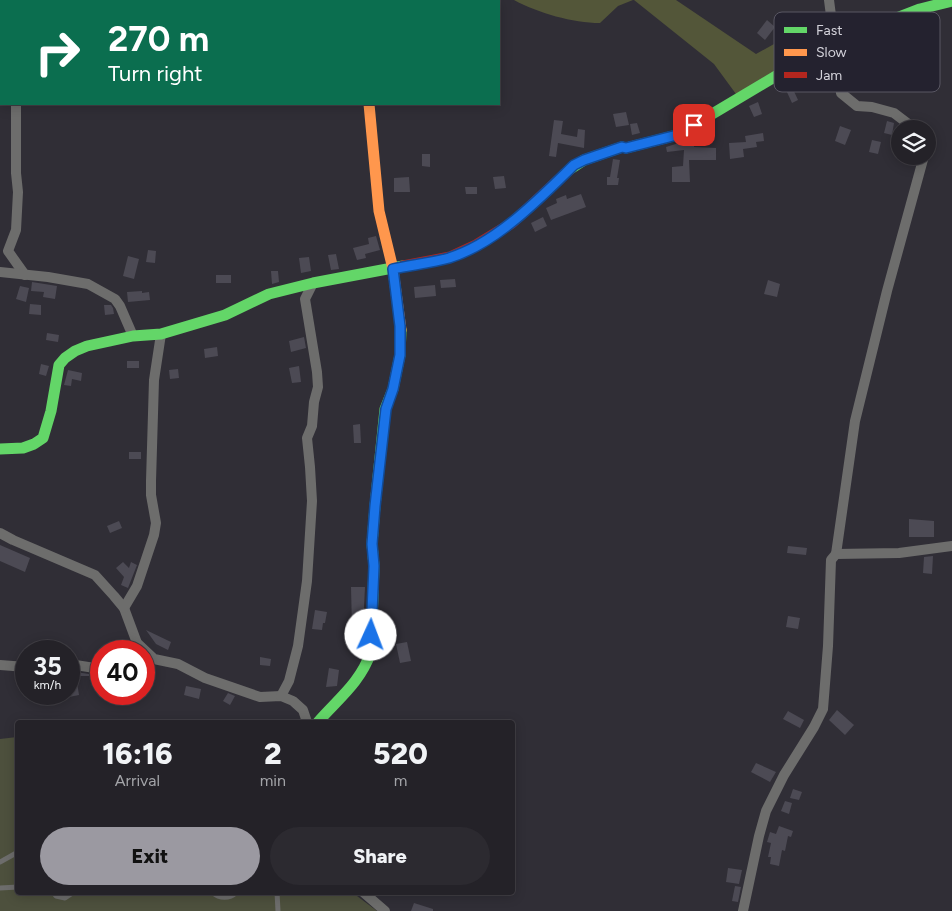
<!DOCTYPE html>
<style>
:root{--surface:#242228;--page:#2c2a30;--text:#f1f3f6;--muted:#a3a4a8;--line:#413f45;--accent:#9b99a1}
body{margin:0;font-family:Figtree,sans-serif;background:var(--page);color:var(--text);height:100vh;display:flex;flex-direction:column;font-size:19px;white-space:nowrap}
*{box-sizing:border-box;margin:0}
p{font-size:16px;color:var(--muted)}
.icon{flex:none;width:28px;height:28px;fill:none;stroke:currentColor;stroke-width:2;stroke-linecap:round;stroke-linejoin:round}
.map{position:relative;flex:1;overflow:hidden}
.details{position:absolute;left:15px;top:720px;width:500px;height:175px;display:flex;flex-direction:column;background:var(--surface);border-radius:5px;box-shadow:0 2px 12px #0003,0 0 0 1px var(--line)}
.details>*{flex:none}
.hud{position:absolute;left:0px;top:0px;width:500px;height:105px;box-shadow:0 2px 12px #0003,0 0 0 1px var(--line);background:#0b6e4f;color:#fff;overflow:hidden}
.controls{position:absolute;left:891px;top:120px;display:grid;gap:10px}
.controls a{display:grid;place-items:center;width:45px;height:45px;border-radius:50%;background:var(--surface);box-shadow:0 2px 12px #0003,0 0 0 1px var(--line);font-size:25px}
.speed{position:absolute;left:15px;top:640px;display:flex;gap:10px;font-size:25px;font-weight:700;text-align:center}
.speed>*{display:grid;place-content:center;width:65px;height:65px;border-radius:50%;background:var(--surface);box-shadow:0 2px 12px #0003,0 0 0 1px var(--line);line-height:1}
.speed small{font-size:12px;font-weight:400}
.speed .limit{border:8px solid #d22;background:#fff;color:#111}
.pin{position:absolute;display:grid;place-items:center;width:42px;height:42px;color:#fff;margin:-21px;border-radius:10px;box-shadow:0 2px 8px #0006}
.me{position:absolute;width:55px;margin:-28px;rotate:2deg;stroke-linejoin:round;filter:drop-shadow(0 0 4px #0008)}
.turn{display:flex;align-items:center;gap:18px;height:105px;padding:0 25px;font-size:22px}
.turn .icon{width:65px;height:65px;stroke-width:2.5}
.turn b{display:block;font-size:35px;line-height:42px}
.eta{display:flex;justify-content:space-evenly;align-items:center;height:85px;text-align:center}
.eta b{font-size:30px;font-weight:800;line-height:35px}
.button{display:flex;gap:10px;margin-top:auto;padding:10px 25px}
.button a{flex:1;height:58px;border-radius:30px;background:var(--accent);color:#111;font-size:20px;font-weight:800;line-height:58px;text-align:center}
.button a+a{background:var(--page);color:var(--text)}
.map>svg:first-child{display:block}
.green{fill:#4d503d}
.forest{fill:#535639}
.building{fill:#4c4a54}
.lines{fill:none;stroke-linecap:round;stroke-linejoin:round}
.lane{stroke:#6d6d6c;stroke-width:5}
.street{stroke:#6d6d6c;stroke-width:10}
.fast{stroke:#63d668;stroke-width:11}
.slow{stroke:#ff974d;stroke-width:11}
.jam{stroke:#b3261e;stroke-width:11}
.route-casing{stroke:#114b97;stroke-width:12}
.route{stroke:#1a73e8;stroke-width:9}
.key{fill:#24222f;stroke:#595763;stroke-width:1}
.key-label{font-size:14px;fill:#d4d3db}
</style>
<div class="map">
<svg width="952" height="911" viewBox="0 0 952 911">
<rect width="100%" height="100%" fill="#302e36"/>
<polygon class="green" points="17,737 18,892 353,893 377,911 0,911 0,739"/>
<g class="forest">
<path d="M514,0H633L618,6L600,23C573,23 538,13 514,0Z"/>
<polygon points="634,0 676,0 756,54 826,15 832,40 736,94 714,64"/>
</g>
<g class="building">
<polygon points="767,20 775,27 765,40 757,33"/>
<polygon points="792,87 798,100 792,103 786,90"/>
<polygon points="758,102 762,114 754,117 749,106"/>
<polygon points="626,112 629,125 616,127 613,114"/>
<polygon points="554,120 563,121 561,134 577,137 578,129 585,130 584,148 558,143 556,157 549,156"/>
<polygon points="887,121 894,123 892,135 884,133"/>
<polygon points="637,123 640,133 632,135 630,124"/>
<polygon points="840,126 851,130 845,145 835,141"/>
<polygon points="763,133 764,141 756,142 757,147 743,149 744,157 730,159 729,143 746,142 745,136"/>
<polygon points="872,140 881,142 878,154 869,152"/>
<polygon points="682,142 694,143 694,147 716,148 716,160 689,160 690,182 672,182 672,167 683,166 684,150 667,152 666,147"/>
<polygon points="422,154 430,154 430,167 422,166"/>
<polygon points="613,159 620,160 617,178 619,178 618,185 607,185 607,177 610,177"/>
<polygon points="504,176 506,188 495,189 493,177"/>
<polygon points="409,177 410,192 394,192 394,178"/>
<polygon points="465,187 477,187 477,194 466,194"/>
<polygon points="581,194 586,207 551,220 546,208 557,203 556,199 566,195 567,199"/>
<polygon points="543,217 547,226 535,232 531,223"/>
<polygon points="376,236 380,250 365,254 366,258 357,260 353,248 369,244 368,238"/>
<polygon points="148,250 156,251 155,263 146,262"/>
<polygon points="336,254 339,269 331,270 328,255"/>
<polygon points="128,256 139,259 134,279 123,276"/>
<polygon points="309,257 311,271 301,273 299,258"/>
<polygon points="271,271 278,271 279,282 272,284"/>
<rect x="216" y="275" width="15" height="8"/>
<polygon points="455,279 456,287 441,288 440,280"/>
<polygon points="768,280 780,284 777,297 764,294"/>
<polygon points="32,282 57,286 55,299 43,297 44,292 31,291"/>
<polygon points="435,285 436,296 415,298 414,287"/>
<polygon points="20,286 29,288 26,302 16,299"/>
<polygon points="142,291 142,293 149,292 150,300 128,302 127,292"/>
<polygon points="30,304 41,305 41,315 29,314"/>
<polygon points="104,305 111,305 113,308 114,314 105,315"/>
<polygon points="47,333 59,335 58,342 46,340"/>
<polygon points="304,337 306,348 291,352 289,341"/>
<polygon points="217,347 218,356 205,358 204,349"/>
<rect x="127" y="361" width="12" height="7"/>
<polygon points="41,364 49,366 46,376 39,374"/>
<polygon points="299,366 301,382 292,383 289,368"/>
<polygon points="178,369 179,378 170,379 169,370"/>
<polygon points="68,370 82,373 81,381 72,379 71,386 64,385"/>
<polygon points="360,424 361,443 354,443 353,425"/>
<rect x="129" y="452" width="12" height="7"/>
<polygon points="909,519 934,521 934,537 909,537"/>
<polygon points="119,521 122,528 110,533 107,526"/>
<polygon points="0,545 30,558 25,572 0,561"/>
<polygon points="788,546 807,548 806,555 787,553"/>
<polygon points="933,556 932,574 923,573 924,557"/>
<polygon points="123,562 129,568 131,562 137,565 128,588 121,585 124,577 116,568"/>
<polygon points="351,587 365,587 363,626 352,627"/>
<polygon points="315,610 327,612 325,623 323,623 322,630 312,629"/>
<polygon points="788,616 800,618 798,629 786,627"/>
<polygon points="146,630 171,642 168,650 156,644"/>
<polygon points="407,642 411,661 400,663 396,644"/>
<polygon points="260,657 271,659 270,666 260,665"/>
<polygon points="329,668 339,670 337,686 326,687"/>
<polygon points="69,671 89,674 89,676 76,676 79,695 69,697"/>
<polygon points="186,686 201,689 199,699 184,695"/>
<polygon points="228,693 235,696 230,705 223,701"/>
<polygon points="837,710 854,725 845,735 829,720"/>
<polygon points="788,711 804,720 800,728 783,719"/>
<polygon points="756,763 776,772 770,782 751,772"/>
<polygon points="793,789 802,792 799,800 790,798"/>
<polygon points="785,801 792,803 789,814 781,811"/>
<polygon points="779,826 793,831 791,837 788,836 785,851 782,850 779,866 770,864 771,857 768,857 771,843 767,842 770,832 776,834"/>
<polygon points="728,868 742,870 739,884 726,882"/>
<polygon points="735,886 741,887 738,902 732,901"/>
<polygon points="414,903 433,909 433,911 411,911"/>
</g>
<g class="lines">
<g class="lane">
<polyline points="0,862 18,852"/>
<polyline points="0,888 18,887"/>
<polyline points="53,892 56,896 65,898 74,892"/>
<path d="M212,892C220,899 229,899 237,892"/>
<polyline points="277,892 278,911"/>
</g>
<g class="street">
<polyline points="829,0 841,93 857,106 872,107 894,113 915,129"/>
<polyline points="24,1 25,0"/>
<polyline points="364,1 364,0"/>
<polyline points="0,18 1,19"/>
<polyline points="16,104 16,173 18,192 16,230 8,251 25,275"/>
<polyline points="0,272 48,277 88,284 115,299 120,306 133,336"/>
<polyline points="0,533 13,540 95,575 114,596 124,608 137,643 154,659 178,664 205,678 260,697 281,696 293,701 303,710 307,722"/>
<polyline points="836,554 855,421 887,291 924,156"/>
<polyline points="124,608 137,586 154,535 156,523 151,495 151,481 154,380 161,334"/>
<polyline points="69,664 101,669"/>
<polyline points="0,665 26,667"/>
<polyline points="281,696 289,681 298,646 307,581 312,501 310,467 307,438 312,426 314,402 318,387 317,372 305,299 313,283"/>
<polyline points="363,892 385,911"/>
<polyline points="743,911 759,836 766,811 784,775 814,727 823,709 828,646 831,560 836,554 899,553 952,546"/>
</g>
<g class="fast">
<polyline points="570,169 584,160 622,147 626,148 677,135 776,76 804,54 920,9 952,1"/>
<polyline points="0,449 23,448 34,444 43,438 51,411 59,365 65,358 75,351 87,346 133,336 161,334 225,315 269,294 313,283 403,266"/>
<path d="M318,722C339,698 360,683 371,652L374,566L372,544L375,506L385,409L393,389L400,355L401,330"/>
</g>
<polyline class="slow" points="369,104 379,211 393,269 401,330"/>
<polyline class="jam" points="403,266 450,257 476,245 512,223 570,169"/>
</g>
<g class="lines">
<g class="route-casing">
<path id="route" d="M371,635L374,566L372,544L375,506L386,409L393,389L400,355V326L393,269C411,265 431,263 449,258C497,243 539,199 574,165L584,160L622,147L626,148L677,135L694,125"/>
</g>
<use href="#route" class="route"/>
</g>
<rect x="774" y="12" width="166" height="80" rx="8" class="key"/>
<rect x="784" y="27" width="23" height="6" fill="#63d668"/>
<rect x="784" y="49" width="23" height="7" fill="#ff974d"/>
<rect x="784" y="72" width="23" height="6" fill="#b3261e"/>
<g class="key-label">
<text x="816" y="35">Fast</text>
<text x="816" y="57">Slow</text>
<text x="816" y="80">Jam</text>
</g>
</svg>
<div class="controls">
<a><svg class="icon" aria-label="layers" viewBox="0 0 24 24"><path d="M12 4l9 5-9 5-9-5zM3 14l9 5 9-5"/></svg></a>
</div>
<div class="speed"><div>35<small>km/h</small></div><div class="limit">40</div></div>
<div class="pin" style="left:694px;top:125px;background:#d93025"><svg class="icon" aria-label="arrive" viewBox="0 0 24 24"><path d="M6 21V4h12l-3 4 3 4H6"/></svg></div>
<svg class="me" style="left:371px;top:635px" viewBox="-20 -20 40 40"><circle r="19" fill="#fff"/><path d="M0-13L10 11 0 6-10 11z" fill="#1a73e8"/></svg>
<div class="hud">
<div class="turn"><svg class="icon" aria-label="right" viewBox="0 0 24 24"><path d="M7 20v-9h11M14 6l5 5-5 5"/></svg><div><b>270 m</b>Turn right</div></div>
</div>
<section class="details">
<div class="eta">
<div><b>16:16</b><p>Arrival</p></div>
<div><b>2</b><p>min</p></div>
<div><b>520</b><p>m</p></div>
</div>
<div class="button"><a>Exit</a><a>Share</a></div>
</section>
</div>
